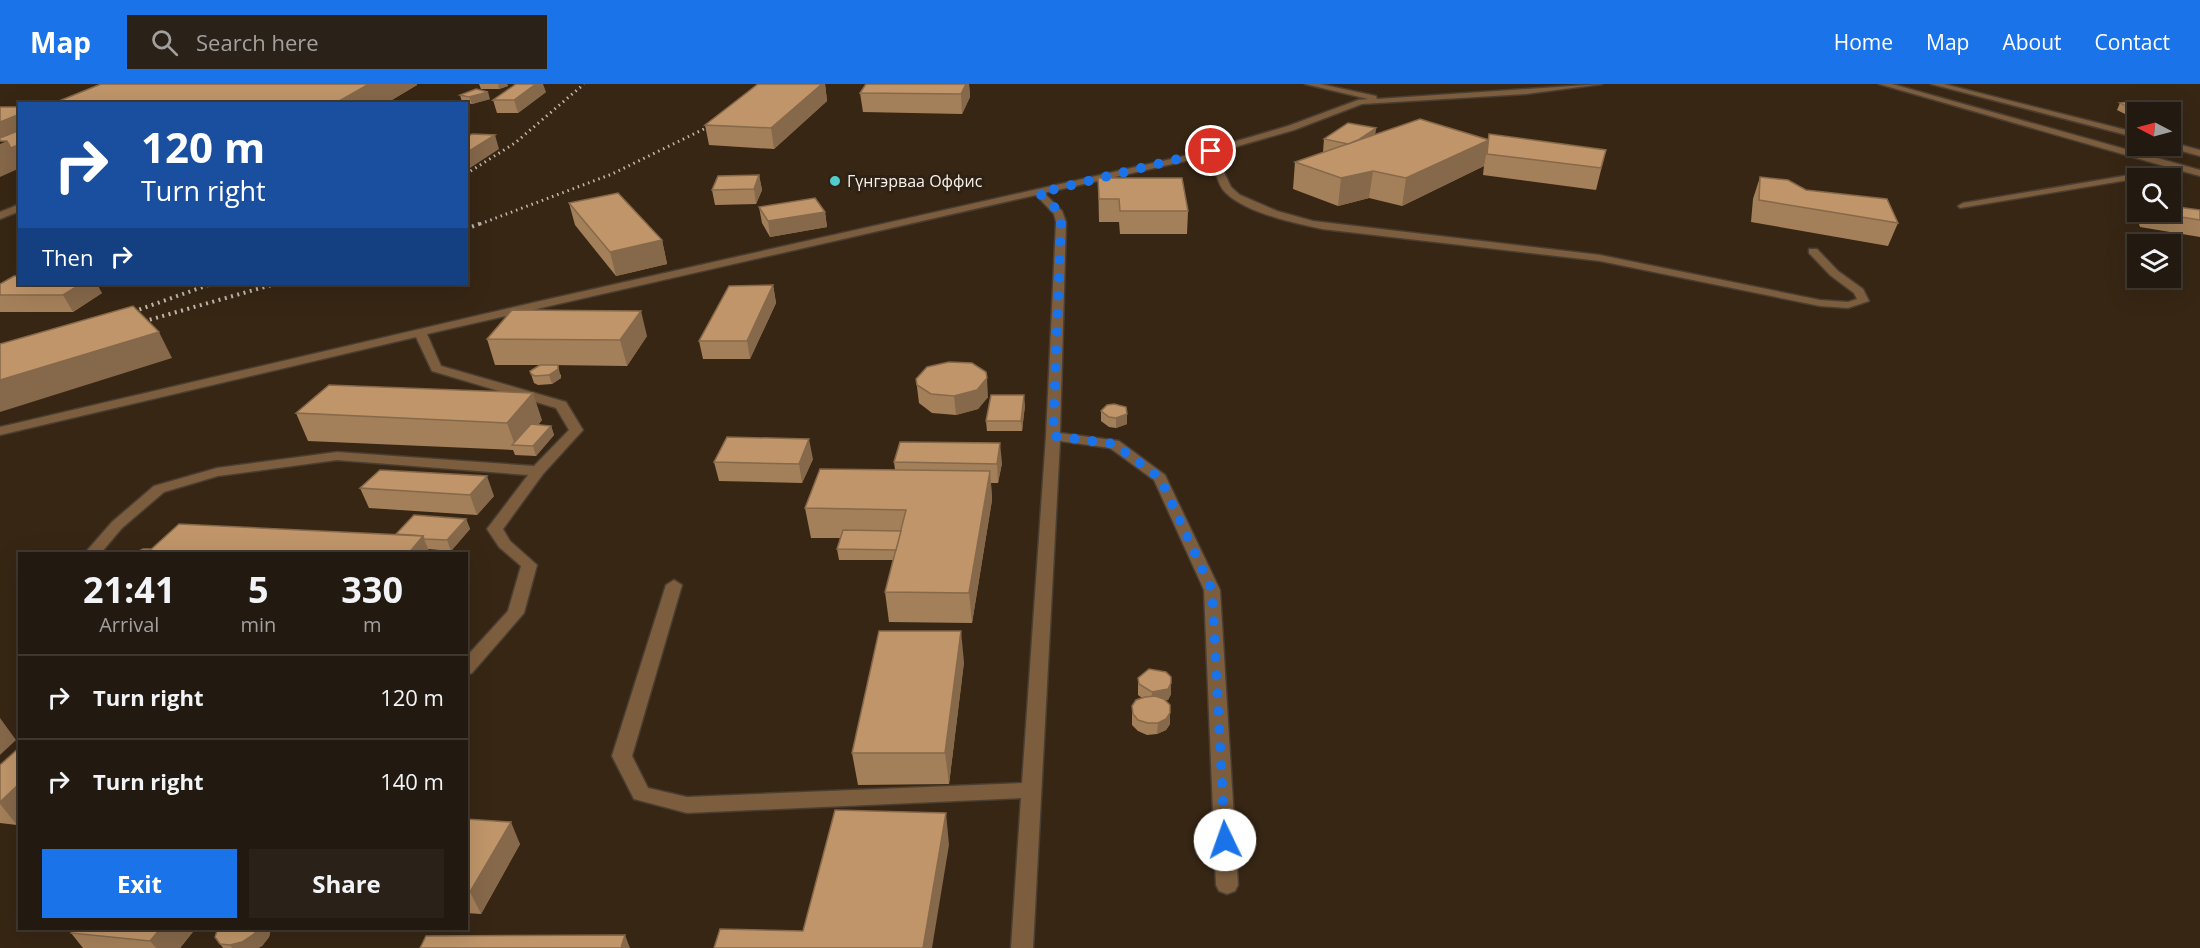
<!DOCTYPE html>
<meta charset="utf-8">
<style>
:root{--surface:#221910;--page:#2a2219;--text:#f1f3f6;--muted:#a2a09f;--line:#3f3830;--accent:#1a73e8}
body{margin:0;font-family:"Open Sans",sans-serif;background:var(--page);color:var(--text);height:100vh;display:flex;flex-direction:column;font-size:22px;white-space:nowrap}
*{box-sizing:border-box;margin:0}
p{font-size:20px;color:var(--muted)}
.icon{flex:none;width:33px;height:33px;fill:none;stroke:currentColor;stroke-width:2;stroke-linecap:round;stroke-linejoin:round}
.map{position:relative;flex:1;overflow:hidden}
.drawer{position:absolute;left:18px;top:468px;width:450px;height:378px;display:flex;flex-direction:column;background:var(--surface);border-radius:0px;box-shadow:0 6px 24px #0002,0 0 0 2px var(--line)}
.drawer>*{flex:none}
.hud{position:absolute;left:18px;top:18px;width:450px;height:183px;border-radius:0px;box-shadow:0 6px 24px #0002,0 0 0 2px var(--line);background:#1a4fa0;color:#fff;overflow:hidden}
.needle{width:39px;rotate:276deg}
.buttons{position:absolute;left:2127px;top:18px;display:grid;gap:12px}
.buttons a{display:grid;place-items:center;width:54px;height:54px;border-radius:0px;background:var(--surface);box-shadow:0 6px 24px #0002,0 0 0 2px var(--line);font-size:30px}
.pin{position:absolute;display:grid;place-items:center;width:51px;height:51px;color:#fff;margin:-26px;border:3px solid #fff;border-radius:50%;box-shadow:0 2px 6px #0007}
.me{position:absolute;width:66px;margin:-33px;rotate:357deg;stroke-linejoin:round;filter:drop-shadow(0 0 4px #0008)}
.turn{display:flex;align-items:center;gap:21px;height:126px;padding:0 24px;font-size:27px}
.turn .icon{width:78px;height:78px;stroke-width:2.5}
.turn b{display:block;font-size:42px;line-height:51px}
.then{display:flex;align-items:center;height:57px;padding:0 24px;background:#0003;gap:12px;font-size:22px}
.eta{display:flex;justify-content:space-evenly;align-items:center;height:102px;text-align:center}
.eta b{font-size:36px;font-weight:700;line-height:42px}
.cta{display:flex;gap:12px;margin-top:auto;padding:12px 24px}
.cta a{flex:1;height:69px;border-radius:0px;background:var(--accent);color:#fff;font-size:24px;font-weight:700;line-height:69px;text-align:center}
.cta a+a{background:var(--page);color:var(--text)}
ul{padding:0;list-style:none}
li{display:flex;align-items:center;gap:18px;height:84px;padding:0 24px;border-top:2px solid var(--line)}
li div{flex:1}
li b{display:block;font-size:22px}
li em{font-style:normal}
header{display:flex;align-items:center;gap:36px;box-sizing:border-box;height:84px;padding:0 30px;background:var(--accent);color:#fff}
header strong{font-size:28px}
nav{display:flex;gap:33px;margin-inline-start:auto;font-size:21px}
.search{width:420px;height:54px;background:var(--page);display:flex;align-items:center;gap:15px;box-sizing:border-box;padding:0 21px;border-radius:0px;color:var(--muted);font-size:22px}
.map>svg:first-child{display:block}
.built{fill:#372614;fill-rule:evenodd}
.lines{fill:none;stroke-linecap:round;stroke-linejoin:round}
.minor-casing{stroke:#4a3e33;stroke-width:3}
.minor{fill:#7c5d3d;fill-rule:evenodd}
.rail-far1{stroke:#c0b6ac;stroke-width:3;stroke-dasharray:1.5 4;stroke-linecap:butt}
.rail{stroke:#c0b6ac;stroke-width:4;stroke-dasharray:2 4.5;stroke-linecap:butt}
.wall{fill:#a4805a}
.shaded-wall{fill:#86684a}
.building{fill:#bf9569;stroke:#86684a;stroke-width:1.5}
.route{stroke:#1a73e8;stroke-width:10;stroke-dasharray:0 18}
.poi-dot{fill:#53cdcb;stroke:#2e2115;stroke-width:2}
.labels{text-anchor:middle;stroke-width:6;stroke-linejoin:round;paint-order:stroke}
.far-poi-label{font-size:16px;fill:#f9f1e8;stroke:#2e2115;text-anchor:start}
</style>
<header>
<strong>Map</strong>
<div class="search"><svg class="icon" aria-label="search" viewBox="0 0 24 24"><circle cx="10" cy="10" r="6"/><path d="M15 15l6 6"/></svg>Search here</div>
<nav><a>Home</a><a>Map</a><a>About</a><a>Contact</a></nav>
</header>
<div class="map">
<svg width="2200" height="864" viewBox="0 0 2200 864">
<rect width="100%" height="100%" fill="#2e2115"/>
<path class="built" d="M0,0H2200V864H0ZM20,20H466V200H20ZM2138,28H2170V62H2138ZM2138,94H2170V128H2138ZM2138,160H2170V194H2138ZM20,470H466V844H20Z"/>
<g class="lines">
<g class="minor-casing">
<g id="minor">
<path d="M1305,0H1320L1376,12L1377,15L1602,0L1526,10L1362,20L1294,46L1200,73L1220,80L1231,103L1240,111L1277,127L1313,137L1600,171L1820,216L1848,218L1857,215L1854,209L1830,191L1809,169V165H1817L1838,187L1863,205L1869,217L1848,224L1820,222L1600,177L1322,145C1295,139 1246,129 1226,109C1219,103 1217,92 1214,84L1190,76L1044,109L1062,127L1066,138L1060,349L1119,357L1165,391L1220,506L1238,801L1235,807L1227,810L1219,807L1216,801L1204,506L1154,396L1110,364L1060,357L1033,864H1011L1021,714L687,729L634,715L612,672L666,501L674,496L682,501L632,672L648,704L687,713L1022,699L1046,352L1056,138L1054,130L1036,111L427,250L441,282L566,318L583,346L543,390L503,445L510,457L537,481L524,529L472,589L466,591V573L508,527L521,482L499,463L487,445L528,391L337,376L218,392L164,408L122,444L100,470H84L112,438L154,402L217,384L337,368L534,382L569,346L556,324L432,287L416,253L0,351V343L536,218L1189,71L1288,42L1358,16L1368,15Z"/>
<polygon points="1879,0 1892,0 2200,86 2200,92 2182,87 1960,124 1958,122 1963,119 2171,84"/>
<polygon points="1931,0 1944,0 2138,49 2138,54"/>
<polygon points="2170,58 2200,66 2200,72 2167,63 2170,62"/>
<polygon points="20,120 20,127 0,135 0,128"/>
</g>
</g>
<use href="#minor" class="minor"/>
<g class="rail-far1">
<polyline points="466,90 515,59 584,0"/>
<polyline points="480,140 612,90 708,43 719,35"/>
</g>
<g class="rail">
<polyline points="466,145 484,138"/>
<polyline points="121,232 211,200"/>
<polyline points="131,241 275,200"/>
</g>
</g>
<g class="wall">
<polygon points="479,0 507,0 508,2 499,5 481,5"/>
<polygon points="758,0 825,0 827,17 774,65 709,61 705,41"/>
<polygon points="969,0 970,13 962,30 863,28 860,9"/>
<polygon points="417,1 385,20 60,20 59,17"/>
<polygon points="546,8 518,29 497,29 493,16"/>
<polygon points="460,11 490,15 472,20 462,18"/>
<polygon points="2120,19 2138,28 2138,30 2127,31 2117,26"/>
<polygon points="1376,44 1375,50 1488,55 1606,66 1596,106 1483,91 1484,82 1402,122 1369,114 1338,122 1293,105 1295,78 1323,68 1324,55"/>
<polygon points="759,91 762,106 756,120 715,121 712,106"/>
<polygon points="1760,93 1806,106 1898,139 1888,162 1751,138 1753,115"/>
<polygon points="1098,94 1188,127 1187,150 1120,150 1119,138 1099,138"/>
<polygon points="569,119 662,156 667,180 616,192 575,141"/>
<polygon points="759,123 825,128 827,143 770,153 762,139"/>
<polygon points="2200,126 2200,153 2140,143 2137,134 2141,128"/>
<polygon points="0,200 102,209 73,228 0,228"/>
<polygon points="773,201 776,219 750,275 703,275 699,257"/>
<polygon points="647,252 627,282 551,281 561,291 561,294 552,300 538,301 534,299 531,290 539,281 495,281 487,255"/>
<polygon points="916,295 988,313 978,325 956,331 932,329 919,319"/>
<polygon points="1025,321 1022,347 987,347 986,337"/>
<polygon points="1101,327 1127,330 1127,340 1116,344 1109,343 1101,337"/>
<polygon points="296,329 542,336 538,341 551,342 554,351 536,372 515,371 513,366 308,357"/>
<polygon points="813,375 802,399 719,397 714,378"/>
<polygon points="894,378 1002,379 998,399 991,399 992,416 972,539 889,538 885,508 893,476 839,476 837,465 841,454 811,454 805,424 895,386"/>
<polygon points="360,404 494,412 477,431 369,424"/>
<polygon points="466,435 470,445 451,467 428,465 430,470 133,470 396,450"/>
<polygon points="964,578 949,700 858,701 852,669"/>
<polygon points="1138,594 1171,610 1168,616 1165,616 1170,629 1170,640 1166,646 1157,650 1147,651 1138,647 1132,641 1132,622 1142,614 1138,611"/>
<polygon points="20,663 20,738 17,741 0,739 0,681"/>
<polygon points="466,735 520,760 481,830 466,829"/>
<polygon points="196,844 180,864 83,864 71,849"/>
<polygon points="218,844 271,844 269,853 262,862 258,864 223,864 215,853"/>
</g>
<g class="shaded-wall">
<polygon points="369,0 417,0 417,1 385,20 334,20"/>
<polygon points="498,0 507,0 508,2 499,5"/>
<polygon points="536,0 543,0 546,8 518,29 514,16"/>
<polygon points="822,0 825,0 827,17 774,65 771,44"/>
<polygon points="966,0 969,0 970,13 962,30 961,10"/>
<polygon points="488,8 490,15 472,20 469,13"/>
<polygon points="2142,23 2138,30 2127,31 2130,24"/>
<polygon points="20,30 20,47 0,56 0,38"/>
<polygon points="1376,44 1374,58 1352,61"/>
<polygon points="495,51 499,65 467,86 466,69"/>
<polygon points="1489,56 1484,82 1402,122 1406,94"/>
<polygon points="7,57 20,61 20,78 18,79 20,84 0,93 0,60"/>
<polygon points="1373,87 1369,114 1338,122 1341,94"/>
<polygon points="759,91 762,106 756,120 754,105"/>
<polygon points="825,128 827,143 770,153 768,137"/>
<polygon points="662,156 667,180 616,192 610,168"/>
<polygon points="81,200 97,200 102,209 73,228 63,211"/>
<polygon points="773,201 776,219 750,275 747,257"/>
<polygon points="641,227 647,252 627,282 620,256"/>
<polygon points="159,248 172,274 0,328 0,296"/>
<polygon points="558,281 561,294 552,300 549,291"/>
<polygon points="987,294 988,313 978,325 956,331 954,312"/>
<polygon points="533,309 542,336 520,362 515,361 507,339"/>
<polygon points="1024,311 1025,321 1022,347 1021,337"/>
<polygon points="1127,330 1127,340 1116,344 1116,334"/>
<polygon points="551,342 554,351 536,372 533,362"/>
<polygon points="809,355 813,375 802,399 799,380"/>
<polygon points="1000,359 1002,379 998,399 997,380"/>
<polygon points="990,387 992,416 972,539 969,509"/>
<polygon points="487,392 494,412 477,431 470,411"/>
<polygon points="466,435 470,445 451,467 447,456"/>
<polygon points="423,452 430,470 408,470"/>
<polygon points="961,547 964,578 949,700 945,669"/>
<polygon points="1171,599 1171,610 1168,616 1151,619 1152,608"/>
<polygon points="1170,629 1170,640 1166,646 1157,650 1158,639"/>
<polygon points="0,634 16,656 0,671"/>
<polygon points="20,699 20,738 17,741 0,720 0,718"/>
<polygon points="946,729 949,761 932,864 923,864"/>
<polygon points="511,738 520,760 481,830 470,808"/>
<polygon points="161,844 196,844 180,864 156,864 150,857"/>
<polygon points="259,844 271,844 269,853 262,862 258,864 232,864 230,861"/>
<polygon points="625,851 630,864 621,864"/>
</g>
<g class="building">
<polygon points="101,0 369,0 334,20 155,20 59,17"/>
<polygon points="516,0 536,0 514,16 493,16"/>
<polygon points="758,0 822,0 771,44 705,41"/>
<polygon points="866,0 966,0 961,10 860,9"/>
<polygon points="476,5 488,8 469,13 460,11"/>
<polygon points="2130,18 2142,23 2130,24 2120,19"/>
<polygon points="387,19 420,20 385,20"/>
<polygon points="0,23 20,23 20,30 0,38"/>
<polygon points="1420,35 1489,56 1406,94 1373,87 1341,94 1295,78"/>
<polygon points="1348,39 1376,44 1358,56 1348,60 1324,55"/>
<polygon points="20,46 20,60 11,64 7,57 0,57 0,54"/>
<polygon points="472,50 495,51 466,69 466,54"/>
<polygon points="1489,50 1606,66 1601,84 1487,70"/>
<polygon points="759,91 754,105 712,106 718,92"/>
<polygon points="1760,93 1788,96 1806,106 1887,115 1898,139 1759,116"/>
<polygon points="1098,94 1182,94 1188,127 1120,127 1119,115 1099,115"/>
<polygon points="618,109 662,156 610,168 569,119"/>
<polygon points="815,114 825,128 768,137 759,123"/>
<polygon points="2170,122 2200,126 2200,136 2149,128 2170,128"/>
<polygon points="14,192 20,192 20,200 81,200 63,211 0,211 0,200"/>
<polygon points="773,201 747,257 699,257 729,202"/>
<polygon points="133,222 159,248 0,296 0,260"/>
<polygon points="512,226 641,227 620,256 487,255"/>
<polygon points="949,278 972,279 986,288 987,294 977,306 954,312 931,310 917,301 916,295 927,283"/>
<polygon points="540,281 558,281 558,285 549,291 535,292 531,290 530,287"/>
<polygon points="329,301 533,309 507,339 296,329"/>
<polygon points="991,311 1024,311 1021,337 986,337"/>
<polygon points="1114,320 1126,323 1127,330 1116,334 1109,333 1101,327 1107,321"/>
<polygon points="531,340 551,342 533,362 512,361"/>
<polygon points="727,353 809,355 799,380 714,378"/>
<polygon points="900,358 1000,359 997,380 894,378"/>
<polygon points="820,385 990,387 969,509 885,508 906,426 805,424"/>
<polygon points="380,386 487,392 470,411 360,404"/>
<polygon points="414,431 466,435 447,456 424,455 423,452 396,450"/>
<polygon points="179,440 423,452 408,470 146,470"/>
<polygon points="843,446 901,447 896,466 837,465"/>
<polygon points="143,465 151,465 146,470 133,470"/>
<polygon points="879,547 961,547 945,669 852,669"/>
<polygon points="1149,585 1166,588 1171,593 1171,599 1168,605 1152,608 1139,600 1138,594"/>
<polygon points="1155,612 1164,615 1170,621 1170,629 1166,635 1158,639 1148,639 1138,636 1133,630 1132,622 1136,616 1145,613"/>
<polygon points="20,663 20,699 0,718 0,681"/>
<polygon points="835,726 946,729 923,864 714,864 720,845 803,847"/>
<polygon points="466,735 511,738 470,808 466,808"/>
<polygon points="75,844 161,844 150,857 71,849"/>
<polygon points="218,844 259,844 254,850 242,858 230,861 220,860 215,853"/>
<polygon points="625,851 621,864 420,864 426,852"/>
</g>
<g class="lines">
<path class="route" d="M1211,67L1039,109C1049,117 1058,124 1061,138L1053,352L1114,360L1160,394L1212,506L1225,756"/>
</g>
<circle class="poi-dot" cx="835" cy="97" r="6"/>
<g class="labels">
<g class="far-poi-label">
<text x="847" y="103">Гүнгэрваа Оффис</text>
</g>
</g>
</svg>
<div class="buttons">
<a><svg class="needle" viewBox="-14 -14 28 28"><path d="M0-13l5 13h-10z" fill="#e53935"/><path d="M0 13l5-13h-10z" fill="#a2a09f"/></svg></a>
<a><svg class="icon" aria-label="search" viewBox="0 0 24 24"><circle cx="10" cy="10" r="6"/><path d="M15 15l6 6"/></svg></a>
<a><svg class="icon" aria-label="layers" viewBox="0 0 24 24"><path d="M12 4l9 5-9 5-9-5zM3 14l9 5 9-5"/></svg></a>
</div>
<div class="pin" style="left:1211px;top:67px;background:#d93025"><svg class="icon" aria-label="arrive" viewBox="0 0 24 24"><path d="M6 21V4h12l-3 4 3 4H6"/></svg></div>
<svg class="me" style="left:1225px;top:756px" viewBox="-20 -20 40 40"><circle r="19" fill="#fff"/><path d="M0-13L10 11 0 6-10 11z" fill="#1a73e8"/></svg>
<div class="hud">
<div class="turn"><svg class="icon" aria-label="right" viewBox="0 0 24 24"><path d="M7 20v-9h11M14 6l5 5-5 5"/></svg><div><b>120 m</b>Turn right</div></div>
<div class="then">Then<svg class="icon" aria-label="right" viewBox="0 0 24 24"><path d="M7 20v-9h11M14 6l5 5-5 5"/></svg></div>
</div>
<section class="drawer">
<div class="eta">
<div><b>21:41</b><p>Arrival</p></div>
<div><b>5</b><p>min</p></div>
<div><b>330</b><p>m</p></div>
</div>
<ul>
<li><svg class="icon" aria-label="right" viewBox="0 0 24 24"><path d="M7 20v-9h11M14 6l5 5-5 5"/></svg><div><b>Turn right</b></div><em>120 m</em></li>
<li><svg class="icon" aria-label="right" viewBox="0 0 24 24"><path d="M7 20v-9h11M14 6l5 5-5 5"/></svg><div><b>Turn right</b></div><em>140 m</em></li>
</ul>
<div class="cta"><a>Exit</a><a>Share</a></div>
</section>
</div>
